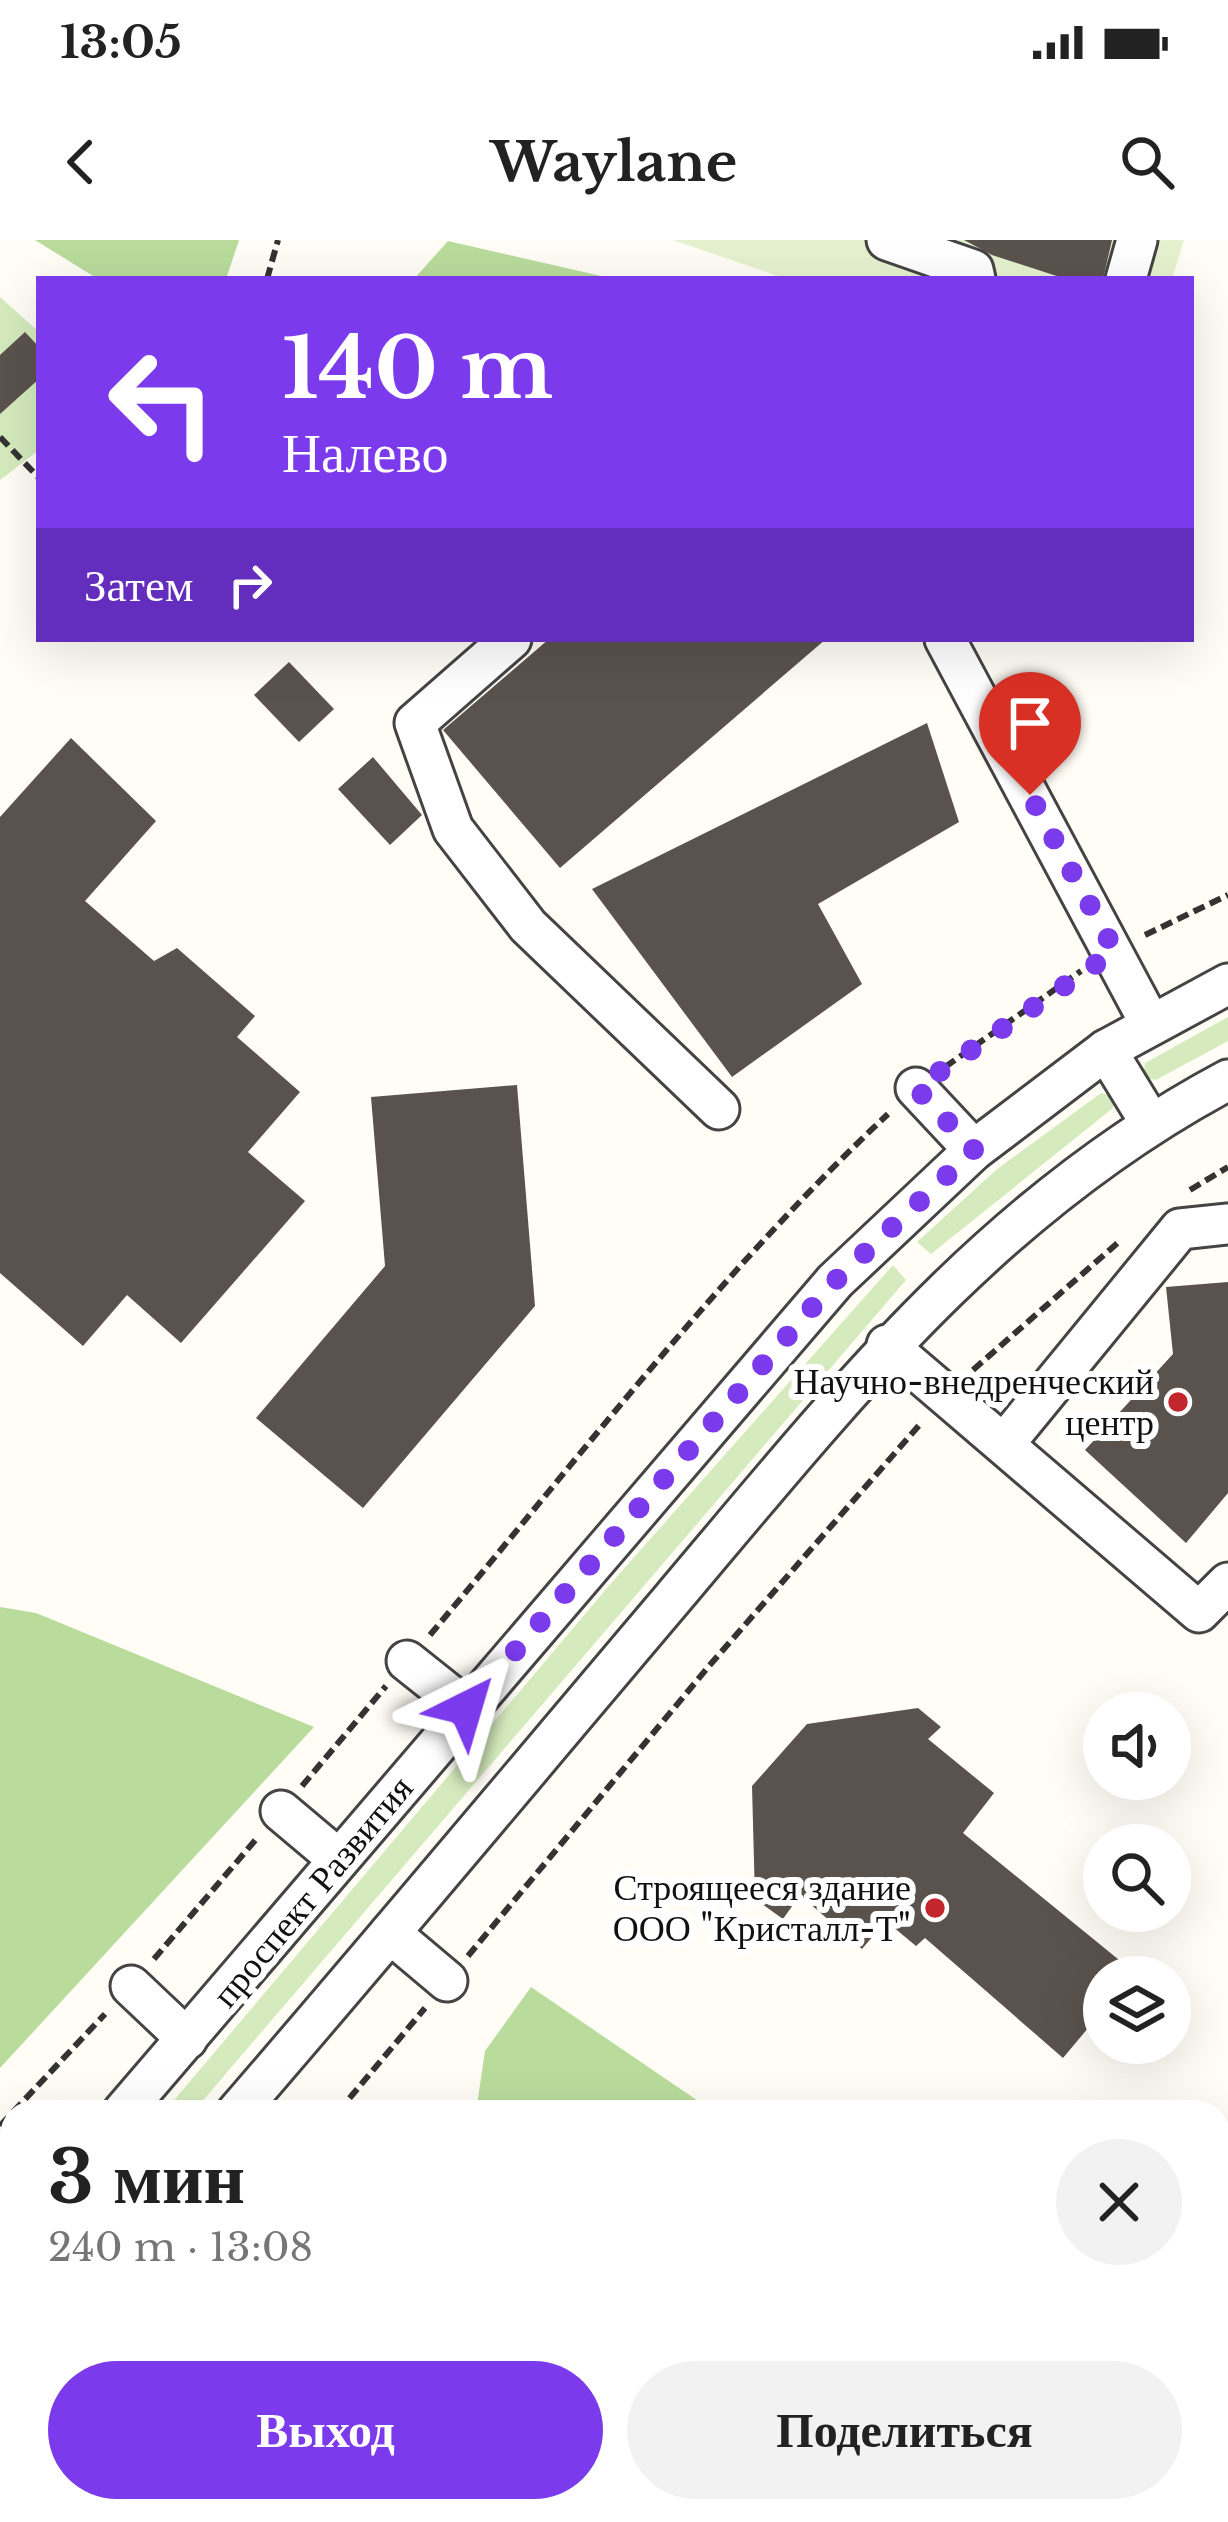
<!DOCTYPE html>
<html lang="ru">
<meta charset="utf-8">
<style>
:root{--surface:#fff;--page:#f2f2f2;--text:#222;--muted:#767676;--accent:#7c3aed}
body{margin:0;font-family:"Libre Baskerville",serif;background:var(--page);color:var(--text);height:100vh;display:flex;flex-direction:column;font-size:45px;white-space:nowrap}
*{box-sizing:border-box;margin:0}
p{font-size:39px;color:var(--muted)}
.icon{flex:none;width:66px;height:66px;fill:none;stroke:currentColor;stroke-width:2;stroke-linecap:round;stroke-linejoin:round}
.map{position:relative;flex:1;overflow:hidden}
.side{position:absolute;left:0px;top:1860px;width:1230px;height:423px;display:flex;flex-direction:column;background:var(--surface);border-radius:36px 36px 0 0;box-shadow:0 12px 48px #0002}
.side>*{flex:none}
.hud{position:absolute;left:36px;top:36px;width:1158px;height:366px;border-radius:0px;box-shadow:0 12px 48px #0002;background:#7c3aed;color:#fff;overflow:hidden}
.tools{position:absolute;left:1083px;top:1452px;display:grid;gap:24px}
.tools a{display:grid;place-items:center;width:108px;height:108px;border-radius:50%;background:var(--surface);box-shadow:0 12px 48px #0002;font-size:60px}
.pin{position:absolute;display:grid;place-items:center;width:102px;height:102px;color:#fff;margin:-123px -51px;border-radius:50% 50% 50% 0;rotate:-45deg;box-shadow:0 0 12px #0007}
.pin .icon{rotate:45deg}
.me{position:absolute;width:132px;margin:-66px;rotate:40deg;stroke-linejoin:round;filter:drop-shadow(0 0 9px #0008)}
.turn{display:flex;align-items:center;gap:42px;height:252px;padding:0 48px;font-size:54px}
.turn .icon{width:156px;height:156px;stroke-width:2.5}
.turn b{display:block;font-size:84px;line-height:102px}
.then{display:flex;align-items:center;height:114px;padding:0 48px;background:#0003;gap:24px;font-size:45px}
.round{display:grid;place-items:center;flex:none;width:126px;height:126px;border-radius:63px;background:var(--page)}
.head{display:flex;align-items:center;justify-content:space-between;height:204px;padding:0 48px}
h1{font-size:72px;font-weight:700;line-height:90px}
.action{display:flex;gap:24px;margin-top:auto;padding:24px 48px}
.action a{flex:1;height:138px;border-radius:72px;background:var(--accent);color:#fff;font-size:48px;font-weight:700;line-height:138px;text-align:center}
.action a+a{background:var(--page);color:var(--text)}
.status{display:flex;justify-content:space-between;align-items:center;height:84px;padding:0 60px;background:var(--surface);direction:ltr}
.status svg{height:33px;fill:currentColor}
header{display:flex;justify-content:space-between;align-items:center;height:156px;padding:0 48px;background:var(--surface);font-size:54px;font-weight:700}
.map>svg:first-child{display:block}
.green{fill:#d5ebbd}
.forest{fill:#b9dc9c}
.pitch{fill:#e6f2cf}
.building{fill:#5a524d}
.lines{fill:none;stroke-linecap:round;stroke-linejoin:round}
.minor-casing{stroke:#444;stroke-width:45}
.path{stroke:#333;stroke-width:6;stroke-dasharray:12 6;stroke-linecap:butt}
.minor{stroke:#fff;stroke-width:39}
.route{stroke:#7c3aed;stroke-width:21;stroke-dasharray:0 37.8}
.poi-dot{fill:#c4262e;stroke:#fff;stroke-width:4.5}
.labels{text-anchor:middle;stroke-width:12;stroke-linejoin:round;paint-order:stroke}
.poi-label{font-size:36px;fill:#111;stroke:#fff;text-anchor:end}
.street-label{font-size:36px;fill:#111;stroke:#fff}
</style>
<div class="status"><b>13:05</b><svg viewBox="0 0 49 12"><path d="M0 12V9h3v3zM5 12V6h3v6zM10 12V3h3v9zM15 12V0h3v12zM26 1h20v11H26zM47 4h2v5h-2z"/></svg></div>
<header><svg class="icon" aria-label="back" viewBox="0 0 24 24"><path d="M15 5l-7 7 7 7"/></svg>Waylane<svg class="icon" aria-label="search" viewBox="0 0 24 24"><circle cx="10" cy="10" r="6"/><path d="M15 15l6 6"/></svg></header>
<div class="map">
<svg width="1228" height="2282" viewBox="0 0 1228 2282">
<rect width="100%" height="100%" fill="#fffdf5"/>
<g class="green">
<polygon points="0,57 39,92 39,210 0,240"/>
<polygon points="1228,777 1228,801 1156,840 1143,837 1145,823"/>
<polygon points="1101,853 1113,856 1113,868 931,1014 917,1002 996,930"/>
<polygon points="893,1025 906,1040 193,1872 164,1872 613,1341"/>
</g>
<g class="forest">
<polygon points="35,0 239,0 226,39 98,39"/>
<polygon points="448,1 610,38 611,39 414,39"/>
<polygon points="0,1367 36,1373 314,1487 0,1828"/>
<polygon points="531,1747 704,1865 716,1872 476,1872 485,1811"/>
<polygon points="710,2271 890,2271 876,2282 743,2282"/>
</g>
<polygon class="pitch" points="673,0 1184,0 1172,39 787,39"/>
<g class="building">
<polygon points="964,0 1112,0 1103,39 1066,39 992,15"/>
<polygon points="25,92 39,107 39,139 0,174 0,115"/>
<polygon points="549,399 826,399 560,628 443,490"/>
<polygon points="289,422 334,469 299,502 254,455"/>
<polygon points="927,483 959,582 818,664 862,744 732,837 592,649"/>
<polygon points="71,498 156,581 85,661 154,721 177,708 255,776 237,797 300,852 248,912 305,961 181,1103 127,1055 83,1106 0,1033 0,577"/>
<polygon points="373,517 422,575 390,605 338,549"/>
<polygon points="517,845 535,1066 363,1268 256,1178 385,1026 371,857"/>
<polygon points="1228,1042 1228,1253 1186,1303 1085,1210 1173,1114 1166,1047"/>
<polygon points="918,1468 941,1487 928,1499 994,1553 963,1593 1140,1737 1104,1737 1104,1769 1063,1818 925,1698 916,1706 886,1681 862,1709 800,1655 783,1679 755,1659 752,1546 807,1484"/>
</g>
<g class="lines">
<g class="minor-casing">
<g id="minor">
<polyline points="887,0 973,30 975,39"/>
<polyline points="1126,39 1137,0"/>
<polyline points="511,399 415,483 453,589 528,686 719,869"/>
<polyline points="945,399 1151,785"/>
<polyline points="1106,810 1150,882"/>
<polyline points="916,848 974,910"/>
<polyline points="887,1105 1199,1372 1228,1343"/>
<polyline points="1004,1204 1180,989 1228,984"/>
<polyline points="407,1421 466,1468"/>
<polyline points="281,1571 338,1619"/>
<polyline points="390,1693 447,1741"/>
<polyline points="131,1746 187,1799"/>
<polyline points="123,1872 835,1041 974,910 1106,810 1228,744"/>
<path d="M237,1872C384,1702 528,1529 673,1358C842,1158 991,966 1228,840"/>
<polyline points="0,1999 12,1987"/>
<polyline points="0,2114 12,2102"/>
<polyline points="1218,2188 1228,2182"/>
<polyline points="1079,2282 1095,2271"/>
</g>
</g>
<g class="path">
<polyline points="267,39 278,0"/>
<polyline points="0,197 39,238"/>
<polyline points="1145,695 1228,655"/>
<polyline points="945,827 1081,731"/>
<polyline points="1190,950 1228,927"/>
<polyline points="973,1130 1121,1000"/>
<path d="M430,1395C579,1218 720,1032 888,874"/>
<polyline points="302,1546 386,1446"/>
<polyline points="468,1716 709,1426 922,1182"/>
<polyline points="154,1719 258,1597"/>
<polyline points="13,1872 105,1774"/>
<polyline points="338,1872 425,1768"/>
<polyline points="0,1886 12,1873"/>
<polyline points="0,2217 12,2206"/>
</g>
<use href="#minor" class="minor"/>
</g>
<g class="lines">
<polyline class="route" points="466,1468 835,1041 974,910 916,848 1115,711 1030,555"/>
</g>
<g class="poi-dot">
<circle cx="1178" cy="1162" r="12"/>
<circle cx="935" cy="1668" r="12"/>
</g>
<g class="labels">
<g class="poi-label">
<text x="1154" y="1154">Научно-внедренческий<tspan x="1154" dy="41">центр</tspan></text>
<text x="911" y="1660">Строящееся здание<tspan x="911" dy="41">ООО "Кристалл-Т"</tspan></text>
</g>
<g class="street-label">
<text transform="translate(312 1651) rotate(-50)" y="13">проспект Развития</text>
</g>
</g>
</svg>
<div class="tools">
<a><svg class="icon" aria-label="sound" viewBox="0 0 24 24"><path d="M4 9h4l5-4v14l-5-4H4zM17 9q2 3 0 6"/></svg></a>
<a><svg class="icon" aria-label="search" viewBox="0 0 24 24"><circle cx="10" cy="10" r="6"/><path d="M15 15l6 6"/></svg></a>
<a><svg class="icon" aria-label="layers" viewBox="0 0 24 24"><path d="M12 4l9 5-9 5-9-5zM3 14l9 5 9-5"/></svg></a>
</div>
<div class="pin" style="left:1030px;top:555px;background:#d93025"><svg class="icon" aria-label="arrive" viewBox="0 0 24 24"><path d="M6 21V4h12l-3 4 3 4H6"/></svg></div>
<svg class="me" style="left:466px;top:1468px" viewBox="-20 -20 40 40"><path d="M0-17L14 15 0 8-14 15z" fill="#7c3aed" stroke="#fff" stroke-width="4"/></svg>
<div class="hud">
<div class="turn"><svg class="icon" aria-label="left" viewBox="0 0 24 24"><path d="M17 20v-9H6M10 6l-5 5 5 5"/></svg><div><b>140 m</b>Налево</div></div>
<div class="then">Затем<svg class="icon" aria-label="right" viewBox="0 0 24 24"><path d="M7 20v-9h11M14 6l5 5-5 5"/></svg></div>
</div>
<section class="side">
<div class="head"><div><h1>3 мин</h1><p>240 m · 13:08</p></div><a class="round"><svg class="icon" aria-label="close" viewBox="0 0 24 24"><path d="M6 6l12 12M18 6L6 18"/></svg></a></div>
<div class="action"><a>Выход</a><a>Поделиться</a></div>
</section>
</div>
